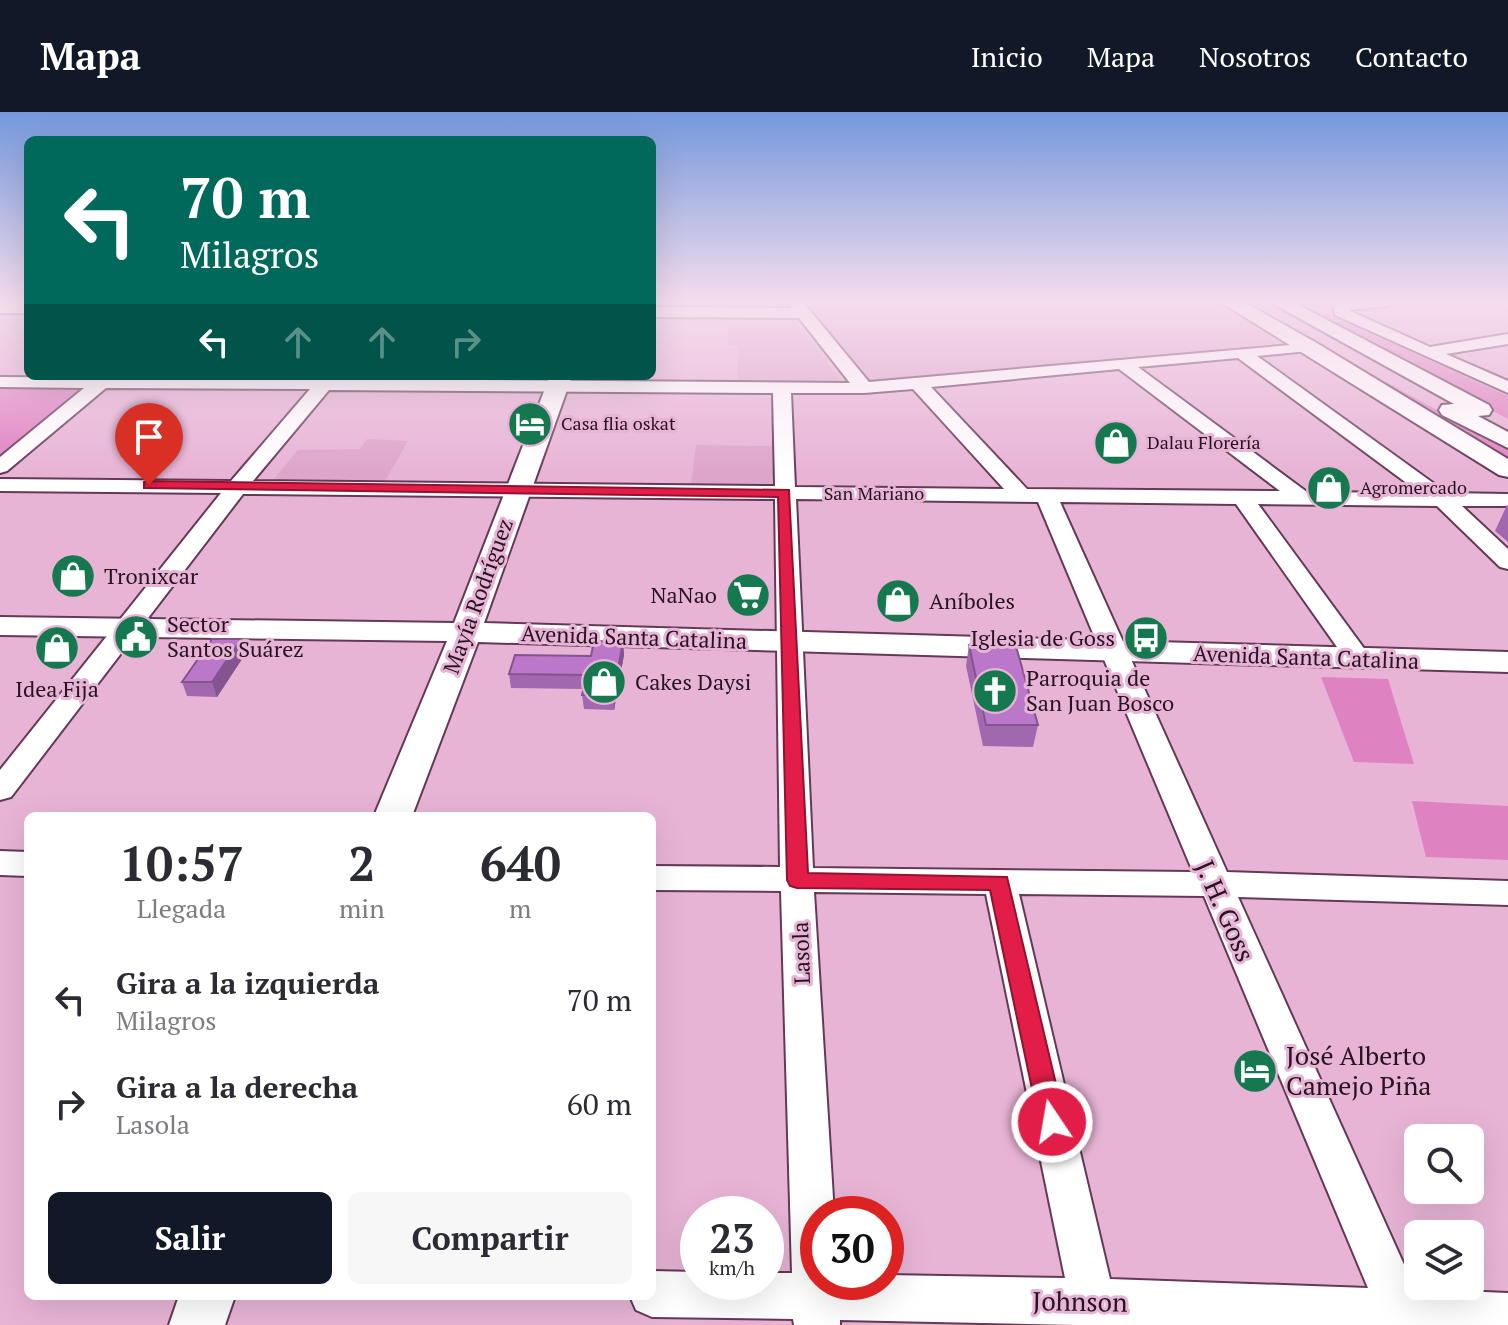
<!DOCTYPE html>
<html lang="es">
<meta charset="utf-8">
<style>
:root{--surface:#fff;--page:#f7f7f7;--text:#2b2b33;--muted:#7c7c81;--accent:#111827}
body{margin:0;font-family:"PT Serif",serif;background:var(--page);color:var(--text);height:100vh;display:flex;flex-direction:column;font-size:30px;white-space:nowrap}
*{box-sizing:border-box;margin:0}
p{font-size:26px;color:var(--muted)}
.icon{flex:none;width:44px;height:44px;fill:none;stroke:currentColor;stroke-width:2;stroke-linecap:round;stroke-linejoin:round}
.map{position:relative;flex:1;overflow:hidden}
.sheet{position:absolute;left:24px;top:700px;width:632px;height:488px;display:flex;flex-direction:column;background:var(--surface);border-radius:12px;box-shadow:0 8px 32px #0002}
.sheet>*{flex:none}
.guide{position:absolute;left:24px;top:24px;width:632px;height:244px;border-radius:12px;box-shadow:0 8px 32px #0002;background:#00695c;color:#fff;overflow:hidden}
.fabs{position:absolute;left:1404px;top:1012px;display:grid;gap:16px}
.fabs a{display:grid;place-items:center;width:80px;height:80px;border-radius:12px;background:var(--surface);box-shadow:0 8px 32px #0002;font-size:40px}
.speed{position:absolute;left:680px;top:1084px;display:flex;gap:16px;font-size:40px;font-weight:700;text-align:center}
.speed>*{display:grid;place-content:center;width:104px;height:104px;border-radius:50%;background:var(--surface);box-shadow:0 8px 32px #0002;line-height:1}
.speed small{font-size:20px;font-weight:400}
.speed .limit{border:12px solid #d22;background:#fff;color:#111}
.pin{position:absolute;display:grid;place-items:center;width:68px;height:68px;color:#fff;margin:-82px -34px;border-radius:50% 50% 50% 0;rotate:-45deg;box-shadow:0 0 8px #0007}
.pin .icon{rotate:45deg}
.me{position:absolute;width:88px;margin:-44px;rotate:348deg;stroke-linejoin:round;filter:drop-shadow(0 0 6px #0008)}
.turn{display:flex;align-items:center;gap:28px;height:168px;padding:0 24px;font-size:36px}
.turn .icon{width:104px;height:104px;stroke-width:2.5}
.turn b{display:block;font-size:56px;line-height:68px}
.lanes{display:flex;align-items:center;height:76px;padding:0 24px;background:#0003;justify-content:center;gap:40px;direction:ltr}
.lanes .off{opacity:.35}
.eta{display:flex;justify-content:space-evenly;align-items:center;height:136px;text-align:center}
.eta b{font-size:48px;font-weight:600;line-height:56px}
.cta{display:flex;gap:16px;margin-top:auto;padding:16px 24px}
.cta a{flex:1;height:92px;border-radius:12px;background:var(--accent);color:#fff;font-size:32px;font-weight:600;line-height:92px;text-align:center}
.cta a+a{background:var(--page);color:var(--text)}
ul{padding:0;list-style:none}
li{display:flex;align-items:center;gap:24px;height:104px;padding:0 24px}
li div{flex:1}
li b{display:block;font-size:30px}
li em{font-style:normal}
header{display:flex;align-items:center;gap:48px;box-sizing:border-box;height:112px;padding:0 40px;background:var(--accent);color:#fff}
header strong{font-size:38px}
nav{display:flex;gap:44px;margin-inline-start:auto;font-size:28px}
.map>svg:first-child{display:block}
.built{fill:#dda5ca}
.green{fill:#df82c1}
.lines{fill:none;stroke-linecap:round;stroke-linejoin:round}
.minor-casing{stroke:#643956;stroke-width:4}
.major-casing{stroke:#643956;stroke-width:4}
.minor{fill:#fff;fill-rule:evenodd}
.major{fill:#fff;fill-rule:evenodd}
.wall{fill:#a167af}
.shaded-wall{fill:#83548e}
.building{fill:#bb78cb;stroke:#83548e;stroke-width:2}
.route{fill:#e11d48;stroke:#92132f;stroke-width:2}
.labels{text-anchor:middle;stroke-width:6;stroke-linejoin:round;paint-order:stroke}
.far-poi-label{font-size:18px;fill:#271421;stroke:#e8b4d6;text-anchor:start}
.far-street-label{font-size:18px;fill:#271421;stroke:#e8b4d6}
.poi-label{font-size:22px;fill:#271421;stroke:#e8b4d6;text-anchor:start}
.street-label{font-size:22px;fill:#271421;stroke:#e8b4d6}
.near-street-label{font-size:26px;fill:#271421;stroke:#e8b4d6}
.near-poi-label{font-size:26px;fill:#271421;stroke:#e8b4d6;text-anchor:start}
</style>
<header>
<strong>Mapa</strong>
<nav><a>Inicio</a><a>Mapa</a><a>Nosotros</a><a>Contacto</a></nav>
</header>
<div class="map">
<svg width="1508" height="1213" viewBox="0 0 1508 1213">
<rect width="100%" height="100%" fill="#e8b4d6"/>
<g class="built">
<polygon points="800,189 1216,189 1289,230 882,273 868,270"/>
<polygon points="791,203 841,268 825,272 738,271 738,234 728,233 728,204"/>
<polygon points="367,327 408,329 385,369 274,367 298,338 360,337"/>
<polygon points="696,333 772,334 772,374 691,373"/>
</g>
<g class="green">
<polygon points="1324,200 1508,284 1508,307 1317,207"/>
<polygon points="1384,269 1508,337 1508,349 1426,300"/>
<polygon points="0,272 94,273 0,351"/>
<polygon points="1321,565 1388,567 1414,652 1354,650"/>
<polygon points="1412,689 1508,694 1508,748 1426,745"/>
</g>
<g class="lines">
<g class="minor-casing">
<g id="minor">
<path d="M787,189H802L869,270L1314,231L1316,234L1314,237L1308,239L1257,244L1447,381L1508,382V394H1462L1508,437V457L1500,455L1437,394L1258,392L1371,546L1367,552H1349L1236,392L1060,390L1227,760L1508,769V793L1238,785L1415,1177L1508,1181V1213H1075L840,1208V1213H794L793,1207L652,1205L636,1198L630,1184H652V1159L698,1160V1170H766V1161H792L781,779L652,778V754L780,755L775,387L243,382L11,685L0,688V658L221,381L0,379V367L231,369L310,277L106,276L7,359L0,361V345L84,276L0,275V265L319,267L321,264H336L337,267L850,271L799,206L652,205V195L792,196ZM1238,246L1420,381L1307,380L1138,255ZM1119,257L1280,379L1027,377L931,275ZM913,277L1004,377L795,375L791,281H864ZM329,278L773,281L775,374L253,369ZM796,387L1038,390L1193,760L813,756ZM814,780L986,782L1065,1166L886,1163V1170H818V1102H834ZM1019,782L1204,784L1368,1176L1110,1167Z"/>
<polygon points="1343,189 1394,189 1387,194 1348,198 1430,235 1508,222 1508,232 1446,242 1508,269 1508,281 1335,203 1333,194"/>
<rect x="0" y="191" width="28" height="10"/>
<polygon points="0,739 28,740 28,764 0,763"/>
</g>
</g>
<g class="major-casing">
<g id="major">
<polygon points="1219,189 1242,189 1315,230 1508,347 1508,365 1499,363"/>
<polygon points="1268,189 1291,189 1489,293 1492,298 1489,303 1478,304 1508,320 1508,336 1442,303 1439,298 1442,293 1454,292"/>
<polygon points="550,264 572,264 484,511 1508,540 1508,560 478,530 412,704 374,704 447,529 0,523 0,505 454,511"/>
<polygon points="179,1184 235,1184 225,1213 169,1213"/>
</g>
</g>
<use href="#minor" class="minor"/>
<use href="#major" class="major"/>
</g>
<g class="wall">
<polygon points="1507,393 1508,393 1508,430 1495,419"/>
<polygon points="623,530 624,543 614,598 584,597 582,583 584,577 511,576 509,562 591,544"/>
<polygon points="969,533 1038,613 1033,635 983,634 966,554"/>
<polygon points="246,541 217,585 187,584 182,570"/>
</g>
<g class="shaded-wall">
<polygon points="241,527 246,541 217,585 212,570"/>
<polygon points="623,530 624,543 614,598 613,583"/>
</g>
<g class="building">
<polygon points="212,527 241,527 212,570 182,570"/>
<polygon points="594,529 623,530 613,583 582,583 587,563 509,562 515,543 591,544"/>
<polygon points="969,533 1016,534 1038,613 986,613"/>
</g>
<linearGradient id="sky" x2="0" y2="1"><stop stop-color="#7598dc"/><stop offset="0.53" stop-color="#f5dded"/><stop offset="1" stop-color="#f5dded" stop-opacity="0"/></linearGradient>
<rect width="1508" height="359" fill="url(#sky)"/>
<polygon class="route" points="149,369 789,378 808,761 1007,765 1065,1010 1061,1018 1052,1021 1043,1018 1039,1010 990,778 797,776 790,774 787,768 778,385 144,376 144,370"/>
<defs>
<g id="hotel-disc" transform="scale(2.3)"><circle r="9.5" fill="#15784f" stroke="#e8b4d6"/><path d="M-6-4.5h1.5V1H6V5H4.5V3h-9V5H-6ZM-4 0a1.8 1.8 0 1 1 3.6 0ZM.5 0V-2.5h3Q6-2.5 6 0Z" fill="#fff"/></g>
<g id="shop-disc" transform="scale(2.3)"><circle r="9.5" fill="#15784f" stroke="#e8b4d6"/><path d="M-5-2.5h2.3a2.7 3.5 0 0 1 5.4 0H5L5.5 6h-11ZM-1.5-2.5h3a1.5 2.3 0 0 0-3 0Z" fill="#fff"/></g>
<g id="supermarket-disc" transform="scale(2.3)"><circle r="9.5" fill="#15784f" stroke="#e8b4d6"/><path d="M-6-5.5h2.5l.6 2H6L4.5 2H-2.5L-4.4-4H-6ZM-1.5 3.2a1.3 1.3 0 1 0 .1 0ZM3 3.2a1.3 1.3 0 1 0 .1 0Z" fill="#fff"/></g>
<g id="civic-disc" transform="scale(2.3)"><circle r="9.5" fill="#15784f" stroke="#e8b4d6"/><path d="M-.6-6.5H3V-4.5H.6V-3L4-1V1h2V6H-6V1h2V-1L-.6-3ZM-1.2 2.5V6h2.4V2.5Z" fill="#fff"/></g>
<g id="bus-disc" transform="scale(2.3)"><circle r="9.5" fill="#15784f" stroke="#e8b4d6"/><path d="M-5-6H5V4H4V6H2V4H-2V6H-4V4H-5ZM-3.5-4V0h7V-4ZM-3.5 1.2v1.5H-2V1.2ZM2 1.2v1.5H3.5V1.2Z" fill="#fff"/></g>
<g id="church-disc" transform="scale(2.3)"><circle r="9.5" fill="#15784f" stroke="#e8b4d6"/><path d="M-1.2-6h2.4v3.5h3.3v2.4h-3.3V6h-2.4V-.1h-3.3v-2.4h3.3Z" fill="#fff"/></g>
</defs>
<g fill-rule="evenodd">
<use href="#hotel-disc" x="530" y="312"/>
<use href="#shop-disc" x="1116" y="331"/>
<use href="#shop-disc" x="1329" y="376"/>
<use href="#shop-disc" x="73" y="464"/>
<use href="#supermarket-disc" x="748" y="483"/>
<use href="#shop-disc" x="898" y="489"/>
<use href="#civic-disc" x="136" y="525"/>
<use href="#bus-disc" x="1146" y="526"/>
<use href="#shop-disc" x="57" y="536"/>
<use href="#shop-disc" x="604" y="570"/>
<use href="#church-disc" x="995" y="579"/>
<use href="#hotel-disc" x="1255" y="959"/>
</g>
<g class="labels">
<g class="far-poi-label">
<text x="561" y="318">Casa flia oskat</text>
<text x="1147" y="337">Dalau Florería</text>
<text x="1360" y="382">Agromercado</text>
</g>
<g class="far-street-label">
<text x="874" y="388">San Mariano</text>
</g>
<g class="poi-label">
<text x="104" y="472">Tronixcar</text>
<text x="717" y="491" text-anchor="end">NaNao</text>
<text x="929" y="497">Aníboles</text>
<text x="167" y="520">Sector<tspan x="167" dy="25">Santos Suárez</tspan></text>
<text x="1115" y="534" text-anchor="end">Iglesia de Goss</text>
<text x="1026" y="574">Parroquia de<tspan x="1026" dy="25">San Juan Bosco</tspan></text>
<text x="635" y="578">Cakes Daysi</text>
<text x="57" y="585" text-anchor="middle">Idea Fija</text>
</g>
<g class="street-label">
<text transform="translate(478 484) rotate(-70)" y="8">Mayía Rodríguez</text>
<text transform="translate(634 525) rotate(2)" y="8">Avenida Santa Catalina</text>
<text transform="translate(1306 545) rotate(2)" y="8">Avenida Santa Catalina</text>
<text transform="translate(801 841) rotate(-92)" y="8">Lasola</text>
</g>
<g class="near-street-label">
<text transform="translate(1225 799) rotate(66)" y="9">J. H. Goss</text>
<text transform="translate(1080 1190) rotate(1)" y="9">Johnson</text>
</g>
<g class="near-poi-label">
<text x="1286" y="953">José Alberto<tspan x="1286" dy="30">Camejo Piña</tspan></text>
</g>
</g>
</svg>
<div class="fabs">
<a><svg class="icon" aria-label="search" viewBox="0 0 24 24"><circle cx="10" cy="10" r="6"/><path d="M15 15l6 6"/></svg></a>
<a><svg class="icon" aria-label="layers" viewBox="0 0 24 24"><path d="M12 4l9 5-9 5-9-5zM3 14l9 5 9-5"/></svg></a>
</div>
<div class="speed"><div>23<small>km/h</small></div><div class="limit">30</div></div>
<div class="pin" style="left:149px;top:373px;background:#d93025"><svg class="icon" aria-label="arrive" viewBox="0 0 24 24"><path d="M6 21V4h12l-3 4 3 4H6"/></svg></div>
<svg class="me" style="left:1052px;top:1010px" viewBox="-20 -20 40 40"><circle r="17" fill="#e11d48" stroke="#fff" stroke-width="3"/><path d="M0-11L8 9 0 5-8 9z" fill="#fff"/></svg>
<div class="guide">
<div class="turn"><svg class="icon" aria-label="left" viewBox="0 0 24 24"><path d="M17 20v-9H6M10 6l-5 5 5 5"/></svg><div><b>70 m</b>Milagros</div></div>
<div class="lanes"><svg class="icon" aria-label="left" viewBox="0 0 24 24"><path d="M17 20v-9H6M10 6l-5 5 5 5"/></svg><svg class="icon off" aria-label="ahead" viewBox="0 0 24 24"><path d="M12 20V5M6 11l6-6 6 6"/></svg><svg class="icon off" aria-label="ahead" viewBox="0 0 24 24"><path d="M12 20V5M6 11l6-6 6 6"/></svg><svg class="icon off" aria-label="right" viewBox="0 0 24 24"><path d="M7 20v-9h11M14 6l5 5-5 5"/></svg></div>
</div>
<section class="sheet">
<div class="eta">
<div><b>10:57</b><p>Llegada</p></div>
<div><b>2</b><p>min</p></div>
<div><b>640</b><p>m</p></div>
</div>
<ul>
<li><svg class="icon" aria-label="left" viewBox="0 0 24 24"><path d="M17 20v-9H6M10 6l-5 5 5 5"/></svg><div><b>Gira a la izquierda</b><p>Milagros</p></div><em>70 m</em></li>
<li><svg class="icon" aria-label="right" viewBox="0 0 24 24"><path d="M7 20v-9h11M14 6l5 5-5 5"/></svg><div><b>Gira a la derecha</b><p>Lasola</p></div><em>60 m</em></li>
</ul>
<div class="cta"><a>Salir</a><a>Compartir</a></div>
</section>
</div>
